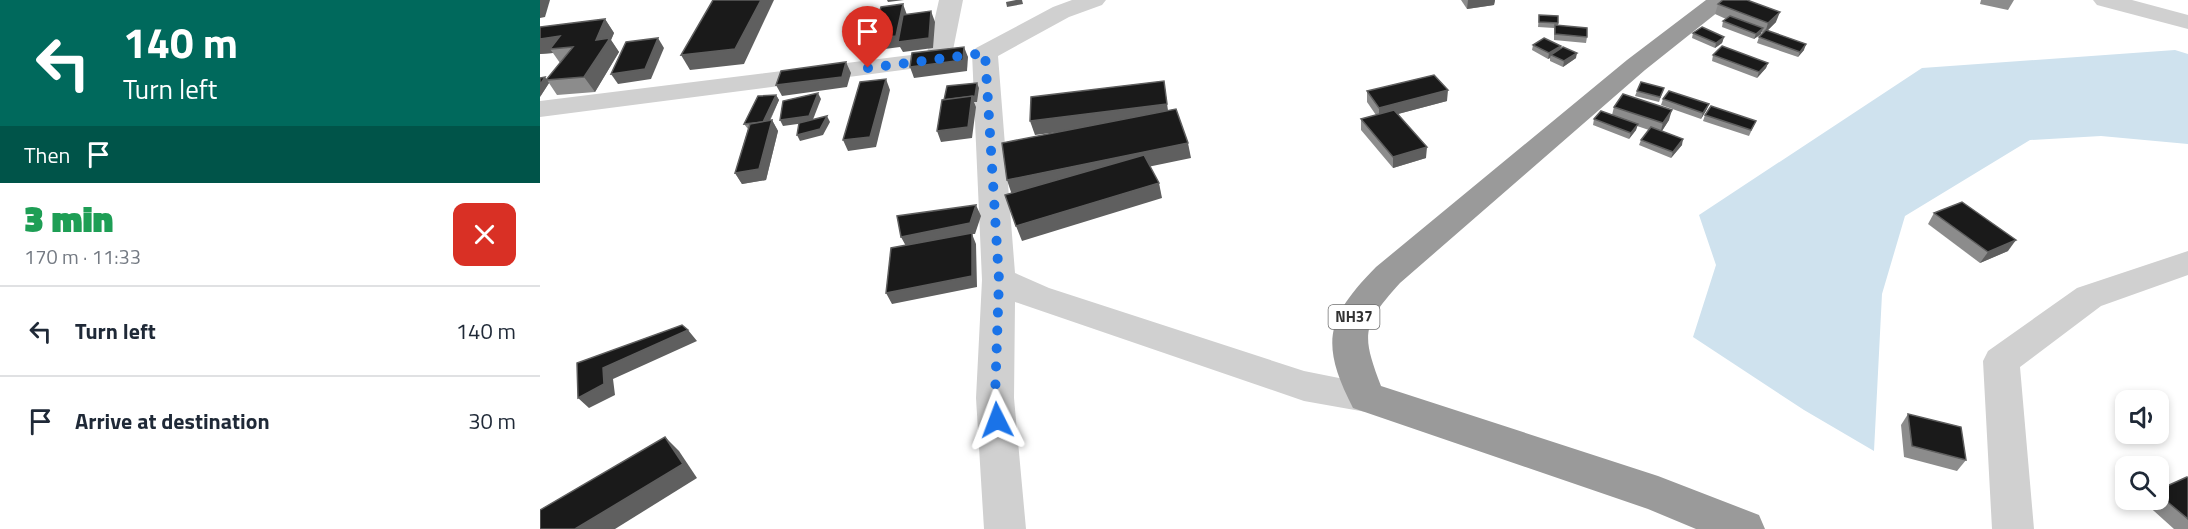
<!DOCTYPE html>
<meta charset="utf-8">
<style>
:root{--surface:#fff;--page:#f6f6f7;--text:#1f2937;--muted:#747a83;--line:#e0e1e3}
body{margin:0;font-family:"Titillium Web",sans-serif;background:var(--page);color:var(--text);height:100vh;display:flex;flex-direction:column;font-size:22px;white-space:nowrap}
*{box-sizing:border-box;margin:0}
p{font-size:20px;color:var(--muted)}
.icon{flex:none;width:33px;height:33px;fill:none;stroke:currentColor;stroke-width:2;stroke-linecap:round;stroke-linejoin:round}
.map{position:relative;flex:1;overflow:hidden}
.side{display:flex;flex-direction:column;background:var(--surface);width:540px}
.side>*{flex:none}
.banner{background:#00695c;color:#fff;overflow:hidden}
.controls{position:absolute;left:1575px;top:390px;display:grid;gap:12px}
.controls a{display:grid;place-items:center;width:54px;height:54px;border-radius:12px;background:var(--surface);box-shadow:0 3px 9px #0003;font-size:30px}
.pin{position:absolute;display:grid;place-items:center;width:51px;height:51px;color:#fff;margin:-62px -26px;border-radius:50% 50% 50% 0;rotate:-45deg;box-shadow:0 0 6px #0007}
.pin .icon{rotate:45deg}
.me{position:absolute;width:66px;margin:-33px;rotate:357deg;stroke-linejoin:round;filter:drop-shadow(0 0 4px #0008)}
.turn{display:flex;align-items:center;gap:21px;height:126px;padding:0 24px;font-size:27px}
.turn .icon{width:78px;height:78px;stroke-width:2.5}
.turn b{display:block;font-size:42px;line-height:51px}
.then{display:flex;align-items:center;height:57px;padding:0 24px;background:#0003;gap:12px;font-size:22px}
.round{display:grid;place-items:center;flex:none;width:63px;height:63px;border-radius:12px;background:var(--page)}
.summary{display:flex;align-items:center;justify-content:space-between;height:102px;padding:0 24px}
h1{font-size:36px;font-weight:800;line-height:45px;color:#1e9e55}
ul{padding:0;list-style:none}
li{display:flex;align-items:center;gap:18px;height:90px;padding:0 24px;border-top:2px solid var(--line)}
li div{flex:1}
li b{display:block;font-size:22px}
li em{font-style:normal}
main{display:flex;flex:1;min-height:0}
.map>svg:first-child{display:block}
.water{fill:#cfe2ee}
.lines{fill:none;stroke-linecap:round;stroke-linejoin:round}
.minor{fill:#d0d0d0;fill-rule:evenodd}
.highway{fill:#9a9a9a;fill-rule:evenodd}
.wall{fill:#8c8c8c}
.shaded-wall{fill:#5f5f5f}
.building{fill:#1a1a1a;stroke:#5f5f5f;stroke-width:1.5}
.route{stroke:#1a73e8;stroke-width:10;stroke-dasharray:0 18}
.labels{text-anchor:middle;stroke-width:6;stroke-linejoin:round;paint-order:stroke}
.shield{fill:#fff;stroke:#707070;stroke-width:1.5}
.shield-label{font-size:15px;font-weight:bold;fill:#333}
</style>
<main>
<section class="side">
<div class="banner">
<div class="turn"><svg class="icon" aria-label="left" viewBox="0 0 24 24"><path d="M17 20v-9H6M10 6l-5 5 5 5"/></svg><div><b>140 m</b>Turn left</div></div>
<div class="then">Then<svg class="icon" aria-label="arrive" viewBox="0 0 24 24"><path d="M6 21V4h12l-3 4 3 4H6"/></svg></div>
</div>
<div class="summary"><div><h1>3 min</h1><p>170 m · 11:33</p></div><a class="round" style="background:#d93025;color:#fff"><svg class="icon" aria-label="close" viewBox="0 0 24 24"><path d="M6 6l12 12M18 6L6 18"/></svg></a></div>
<ul>
<li><svg class="icon" aria-label="left" viewBox="0 0 24 24"><path d="M17 20v-9H6M10 6l-5 5 5 5"/></svg><div><b>Turn left</b></div><em>140 m</em></li>
<li><svg class="icon" aria-label="arrive" viewBox="0 0 24 24"><path d="M6 21V4h12l-3 4 3 4H6"/></svg><div><b>Arrive at destination</b></div><em>30 m</em></li>
</ul>
</section>
<div class="map">
<svg width="1648" height="529" viewBox="0 0 1648 529">
<rect width="100%" height="100%" fill="#fff"/>
<polygon class="water" points="1635,50 1648,54 1648,144 1561,136 1490,140 1365,216 1342,294 1334,451 1264,410 1153,337 1176,265 1159,215 1382,68"/>
<g class="lines">
<g class="minor">
<polygon points="399,0 423,0 413,50 424,52 428,57 424,62 0,117 0,101 387,53"/>
<polygon points="532,0 566,0 562,5 529,17 458,56 475,273 509,288 764,371 839,386 845,397 839,408 826,412 764,401 475,302 474,398 486,529 444,529 436,398 442,280 432,53 436,48 513,7"/>
<polygon points="1553,0 1592,0 1648,15 1648,29 1557,5"/>
<polygon points="1648,251 1648,275 1561,306 1480,367 1494,529 1452,529 1443,361 1448,351 1537,288"/>
</g>
<path class="highway" d="M1166,0H1193L1105,70L860,283C822,325 821,334 841,386L1118,476L1219,515L1225,529H1156L1108,509L813,408C779,342 787,317 836,267L1087,60Z"/>
</g>
<g class="wall">
<polygon points="921,0 955,0 954,5 927,9"/>
<polygon points="1441,0 1474,0 1468,10 1440,4"/>
<polygon points="1178,4 1236,22 1227,31 1264,50 1258,57 1217,43 1219,37 1224,33 1221,32 1221,34 1214,39 1182,27 1183,21 1186,19 1175,14"/>
<polygon points="999,15 1018,23 1018,25 1047,37 1046,43 1014,40 1014,28 998,27"/>
<polygon points="65,19 74,33 71,40 79,52 55,92 17,95 9,83 0,97 7,79 20,63 13,53 0,54 0,27"/>
<polygon points="1153,33 1184,37 1182,43 1175,48 1152,38"/>
<polygon points="993,45 1020,49 1036,58 1023,67 1010,61 1010,58 1008,59 992,50"/>
<polygon points="1173,55 1228,63 1226,68 1217,78 1172,61"/>
<polygon points="1124,88 1119,102 1095,96 1097,91"/>
<polygon points="827,91 907,101 858,114 886,158 853,168 821,130 821,119 836,115 827,102"/>
<polygon points="236,95 239,100 230,121 232,120 238,131 226,180 202,184 195,173 208,129 204,124"/>
<polygon points="1123,99 1167,109 1161,119 1121,105"/>
<polygon points="1074,107 1129,120 1122,131 1142,145 1131,158 1099,145 1101,140 1109,130 1097,126 1096,130 1089,139 1053,125 1054,119 1072,115"/>
<polygon points="1165,115 1216,121 1209,136 1163,121"/>
<polygon points="1394,213 1468,251 1440,263 1388,224"/>
<polygon points="1368,414 1426,460 1417,471 1364,457 1361,425"/>
<polygon points="1648,478 1648,529 1634,529 1604,502 1607,500 1618,500 1618,490"/>
</g>
<g class="shaded-wall">
<polygon points="0,0 10,0 5,17 0,18"/>
<polygon points="221,0 234,0 204,64 150,70 141,55"/>
<polygon points="347,0 364,0 348,2"/>
<polygon points="476,0 482,0 483,4 467,7 466,2"/>
<polygon points="928,0 955,0 954,5 927,9"/>
<polygon points="363,4 367,15 391,11 395,22 393,48 363,52 360,47 337,50 332,39"/>
<polygon points="1240,12 1236,22 1225,33 1228,23"/>
<polygon points="65,19 74,33 71,40 79,52 55,92 44,77 56,40"/>
<polygon points="1223,28 1221,34 1214,39 1216,34"/>
<polygon points="20,36 10,49 13,53 0,54 0,39"/>
<polygon points="1184,37 1182,43 1175,48 1176,43"/>
<polygon points="118,38 124,48 111,79 78,84 71,74"/>
<polygon points="1266,44 1264,50 1258,57 1260,52"/>
<polygon points="1021,46 1020,52 1011,55 1010,58 1008,59 1009,53"/>
<polygon points="424,47 428,57 427,71 374,78 370,67"/>
<polygon points="1037,53 1036,58 1023,67 1024,61"/>
<polygon points="306,62 311,73 307,87 242,96 236,85"/>
<polygon points="1228,63 1226,68 1217,78 1219,72"/>
<polygon points="5,77 9,83 0,97 0,85"/>
<polygon points="346,79 350,90 336,147 308,151 303,140"/>
<polygon points="624,81 629,118 495,135 490,121"/>
<polygon points="437,83 439,88 437,102 434,102 436,107 432,138 401,142 397,131"/>
<polygon points="908,90 907,101 839,119 839,108"/>
<polygon points="278,93 281,99 272,122 243,126 240,120"/>
<polygon points="236,95 239,100 226,128 223,122"/>
<polygon points="1169,104 1167,109 1161,119 1163,113"/>
<polygon points="1132,110 1129,120 1120,134 1123,123"/>
<polygon points="287,116 290,122 283,135 260,141 257,135"/>
<polygon points="232,120 238,131 226,180 202,184 195,173"/>
<polygon points="1098,124 1096,130 1089,139 1091,133"/>
<polygon points="1143,139 1142,145 1131,158 1133,152"/>
<polygon points="648,143 651,158 472,195 467,180"/>
<polygon points="887,147 886,158 853,168 853,157"/>
<polygon points="619,183 622,198 482,241 476,226"/>
<polygon points="436,205 441,216 435,234 432,234 436,244 437,287 352,304 346,293 367,248 361,237"/>
<polygon points="1476,240 1468,251 1440,263 1448,252"/>
<polygon points="148,330 157,341 73,379 75,395 49,408 38,398 63,368"/>
<polygon points="125,437 139,451 157,478 75,529 35,529"/>
</g>
<g class="building">
<polygon points="173,0 221,0 195,49 141,55"/>
<polygon points="1183,0 1207,0 1240,12 1228,23 1178,4"/>
<polygon points="363,4 356,36 332,39 341,7"/>
<polygon points="391,11 389,38 358,42 363,15"/>
<polygon points="999,15 1018,16 1018,23 999,22"/>
<polygon points="1190,16 1223,28 1216,34 1183,21"/>
<polygon points="65,19 56,40 70,38 44,77 6,80 33,47 10,49 20,36 0,39 0,27"/>
<polygon points="1015,25 1047,28 1047,37 1015,34"/>
<polygon points="1162,27 1184,37 1176,43 1153,33"/>
<polygon points="1226,30 1266,44 1260,52 1219,37"/>
<polygon points="118,38 105,69 71,74 86,42"/>
<polygon points="1004,38 1021,46 1009,53 993,45"/>
<polygon points="1182,46 1228,63 1219,72 1173,55"/>
<polygon points="424,47 423,60 370,67 372,53"/>
<polygon points="1023,47 1037,53 1024,61 1011,55"/>
<polygon points="306,62 302,77 236,85 241,71"/>
<polygon points="894,75 908,90 839,108 827,91"/>
<polygon points="5,77 0,85 0,78"/>
<polygon points="346,79 330,137 303,140 320,82"/>
<polygon points="624,81 627,104 490,121 491,97"/>
<polygon points="1101,82 1124,88 1120,97 1097,91"/>
<polygon points="437,83 435,96 404,100 407,86"/>
<polygon points="1129,91 1169,104 1163,113 1123,99"/>
<polygon points="278,93 269,116 240,120 243,101"/>
<polygon points="1083,94 1132,110 1123,123 1074,107"/>
<polygon points="236,95 223,122 204,124 218,96"/>
<polygon points="432,96 428,127 397,131 402,100"/>
<polygon points="1171,106 1216,121 1211,130 1165,115"/>
<polygon points="636,109 648,143 467,180 462,143"/>
<polygon points="854,110 887,147 853,157 821,119"/>
<polygon points="1061,111 1098,124 1091,133 1054,119"/>
<polygon points="287,116 280,129 257,135 259,123"/>
<polygon points="232,120 219,169 195,173 210,124"/>
<polygon points="1111,127 1143,139 1133,152 1101,140"/>
<polygon points="604,155 619,183 476,226 465,195"/>
<polygon points="1422,202 1476,240 1448,252 1394,213"/>
<polygon points="436,205 430,223 361,237 357,216"/>
<polygon points="432,233 432,276 346,293 351,248"/>
<polygon points="142,325 148,330 63,368 64,384 38,398 37,363"/>
<polygon points="1368,414 1421,427 1426,460 1372,446"/>
<polygon points="125,437 143,464 35,529 0,529 0,510"/>
<polygon points="1647,477 1648,478 1648,519 1618,494 1618,490"/>
</g>
<g class="lines">
<polyline class="route" points="328,68 445,53 459,280 455,398 457,420"/>
</g>
<g class="labels">
<rect class="shield" x="788.5" y="305" width="51" height="24" rx="4.5"/>
<g class="shield-label">
<text x="814" y="322">NH37</text>
</g>
</g>
</svg>
<div class="controls">
<a><svg class="icon" aria-label="sound" viewBox="0 0 24 24"><path d="M4 9h4l5-4v14l-5-4H4zM17 9q2 3 0 6"/></svg></a>
<a><svg class="icon" aria-label="search" viewBox="0 0 24 24"><circle cx="10" cy="10" r="6"/><path d="M15 15l6 6"/></svg></a>
</div>
<div class="pin" style="left:328px;top:68px;background:#d93025"><svg class="icon" aria-label="arrive" viewBox="0 0 24 24"><path d="M6 21V4h12l-3 4 3 4H6"/></svg></div>
<svg class="me" style="left:457px;top:420px" viewBox="-20 -20 40 40"><path d="M0-17L14 15 0 8-14 15z" fill="#1a73e8" stroke="#fff" stroke-width="4"/></svg>
</div>
</main>
